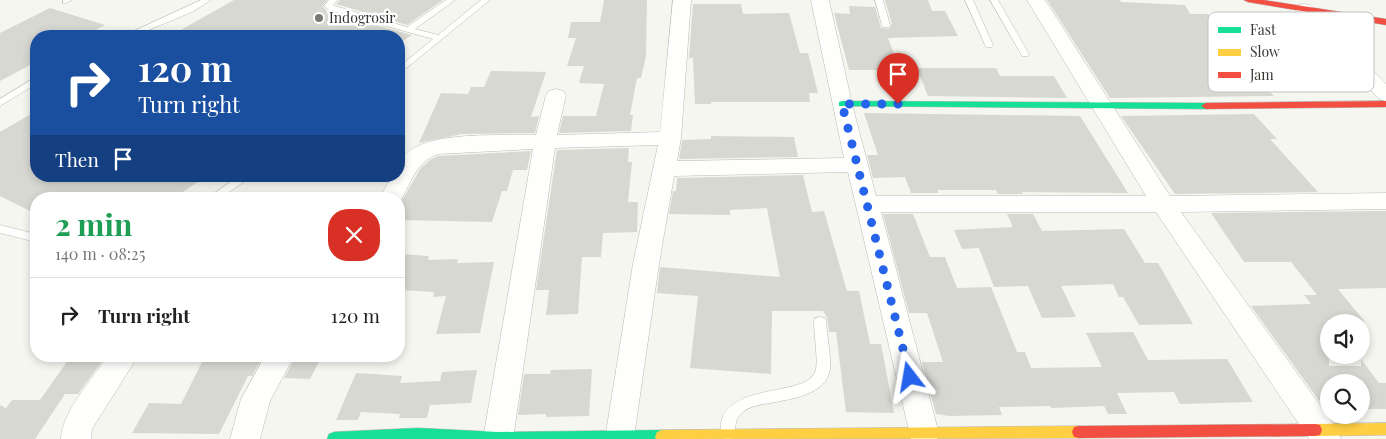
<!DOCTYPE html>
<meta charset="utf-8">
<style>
:root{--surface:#fff;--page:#f6f6f6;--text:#222;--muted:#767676;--line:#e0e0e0}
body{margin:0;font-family:"Playfair Display",serif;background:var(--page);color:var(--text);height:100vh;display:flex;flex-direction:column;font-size:19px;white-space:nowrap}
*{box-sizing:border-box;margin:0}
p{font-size:16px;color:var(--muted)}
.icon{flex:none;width:28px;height:28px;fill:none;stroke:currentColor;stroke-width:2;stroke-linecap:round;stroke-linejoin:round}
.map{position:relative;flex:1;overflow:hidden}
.panel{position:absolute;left:30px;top:192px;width:375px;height:170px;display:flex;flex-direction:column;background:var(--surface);border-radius:20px;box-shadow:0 2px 8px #0003}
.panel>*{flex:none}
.hud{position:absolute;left:30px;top:30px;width:375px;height:152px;border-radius:20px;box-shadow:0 2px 8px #0003;background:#1a4fa0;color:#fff;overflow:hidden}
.tools{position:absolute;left:1320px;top:314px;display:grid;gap:10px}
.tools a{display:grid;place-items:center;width:50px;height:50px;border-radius:50%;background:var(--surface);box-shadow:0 2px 8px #0003;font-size:25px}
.pin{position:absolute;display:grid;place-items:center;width:42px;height:42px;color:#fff;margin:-51px -21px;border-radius:50% 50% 50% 0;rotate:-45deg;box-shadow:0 0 5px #0007}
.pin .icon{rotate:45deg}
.me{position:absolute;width:55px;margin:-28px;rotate:346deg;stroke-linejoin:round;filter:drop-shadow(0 0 4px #0008)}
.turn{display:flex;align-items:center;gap:18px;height:105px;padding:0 25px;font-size:22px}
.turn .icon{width:65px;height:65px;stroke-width:2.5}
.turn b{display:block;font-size:35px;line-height:42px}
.then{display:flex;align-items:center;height:48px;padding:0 25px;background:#0003;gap:10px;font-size:19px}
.round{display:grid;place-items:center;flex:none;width:52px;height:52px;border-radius:20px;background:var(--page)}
.summary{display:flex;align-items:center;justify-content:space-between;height:85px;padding:0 25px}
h1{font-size:30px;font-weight:700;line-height:38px;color:#1e9e55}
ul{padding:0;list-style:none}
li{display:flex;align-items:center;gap:15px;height:75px;padding:0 25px;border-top:1px solid var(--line)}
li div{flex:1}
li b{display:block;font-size:19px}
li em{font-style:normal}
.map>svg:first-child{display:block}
.building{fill:#d8d8d3}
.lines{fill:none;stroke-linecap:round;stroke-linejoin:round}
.lane-casing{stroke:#babab5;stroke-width:1}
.street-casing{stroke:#babab5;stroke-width:1}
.fast-casing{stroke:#babab5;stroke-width:1}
.slow-casing{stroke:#babab5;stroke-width:1}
.jam-casing{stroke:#babab5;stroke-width:1}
.lane{fill:#fefefd;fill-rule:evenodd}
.street{fill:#fefefd;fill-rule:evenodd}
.fast{fill:#16e098;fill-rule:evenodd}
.slow{fill:#ffcf43;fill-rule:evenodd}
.jam{fill:#f24e42;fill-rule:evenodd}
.route{stroke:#2563eb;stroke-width:9;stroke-dasharray:0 16.2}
.poi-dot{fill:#797974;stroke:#fff;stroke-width:2}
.labels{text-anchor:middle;stroke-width:5;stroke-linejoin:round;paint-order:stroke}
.far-poi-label{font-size:14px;fill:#353631;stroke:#fff;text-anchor:start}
.key{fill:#fff;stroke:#c2c3c1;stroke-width:1}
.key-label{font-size:14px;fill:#353631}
</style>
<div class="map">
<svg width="1386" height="439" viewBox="0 0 1386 439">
<rect width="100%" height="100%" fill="#f6f6f0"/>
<g class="building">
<polygon points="234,0 327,0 322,6 328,12 412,35 399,44 399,36 170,36"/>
<polygon points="340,0 443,0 407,25 336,4"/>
<polygon points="604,0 647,0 646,56 641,78 637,78 630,115 633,115 631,131 559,133 563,116 596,116 604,84 579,83 584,66 567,66 576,38 568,38 571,22 600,22"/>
<polygon points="885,0 928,0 932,11 945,11 958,36 888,38 900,70 849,70 834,13 850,14 849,6 875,7 881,28 889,29 892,24"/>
<polygon points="1047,0 1120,0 1121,2 1185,5 1190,14 1208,14 1212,17 1227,17 1252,38 1222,39 1251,71 1285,71 1301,89 1267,89 1274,96 1110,98"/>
<polygon points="693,4 741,4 743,14 789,13 800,53 808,53 818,93 809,93 810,102 711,102 711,104 695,104 693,58 689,58"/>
<polygon points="50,8 105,25 84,36 36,36 36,62 0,81 0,33"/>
<polygon points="917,68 996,68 1000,76 1054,76 1067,98 928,96"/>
<polygon points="491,71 546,72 531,117 539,116 535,133 462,134 419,143 441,93 468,94 471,87 484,87"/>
<polygon points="36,111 36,176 206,176 173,199 36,199 36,214 0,196 0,132"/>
<polygon points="864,113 1080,116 1128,193 1022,192 1023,194 998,194 996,190 938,190 938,193 911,193 905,177 873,178 867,155 878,155"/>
<polygon points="1254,114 1277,139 1270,139 1318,192 1175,194 1121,116"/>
<polygon points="711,136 794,137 798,157 679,159 682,140 711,139"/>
<polygon points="629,148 628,162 632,162 628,202 638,202 637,232 603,233 601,257 582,257 578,314 546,315 549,290 536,290 557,150"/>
<polygon points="531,151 527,170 513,170 507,191 502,191 492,222 399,220 399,206 420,169 431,159 438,156"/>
<polygon points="803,175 812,212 824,211 847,291 859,291 870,344 881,344 894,413 846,412 836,332 829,332 827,318 823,311 772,311 771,374 690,368 698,296 657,293 660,267 780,277 767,208 730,210 730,215 669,214 673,191 676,191 677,178"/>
<polygon points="1386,211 1386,288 1338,289 1365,322 1329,322 1329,366 1361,366 1361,359 1379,383 1386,383 1386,409 1361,409 1361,382 1329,382 1329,409 1325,409 1251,306 1311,304 1304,295 1317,295 1291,262 1244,262 1211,213"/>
<polygon points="883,214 913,214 930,257 945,257 957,288 991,287 1017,352 1025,352 1031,368 1102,367 1086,333 1133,332 1148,360 1227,359 1253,402 1180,404 1174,392 1117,393 1127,414 1108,414 1104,406 1051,408 1050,406 999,407 1002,415 949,416 936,414 922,362 943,362 927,313 909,313"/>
<polygon points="1007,214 1033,214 1042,231 1124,229 1145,263 1158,263 1193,324 1139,325 1123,297 1119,297 1113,284 1061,286 1076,317 1042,318 1028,286 994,287 979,248 962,249 954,230 1013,227"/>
<polygon points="399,254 429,256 428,260 458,259 457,263 494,262 480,333 436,334 446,296 433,297 434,292 399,290"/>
<polygon points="71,356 106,356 78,394 65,394 35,439 0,439 0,405 6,408 12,400 40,400"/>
<polygon points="205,356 263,356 252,376 248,376 219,434 132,433 149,403 181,404"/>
<polygon points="296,356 322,356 310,379 284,378"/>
<polygon points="592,369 589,416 546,417 546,414 518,415 524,374 550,374 551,370"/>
<polygon points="477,370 471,403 430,405 427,418 399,418 400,414 361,412 358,420 336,420 356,373 402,376 400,383 440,381 442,372"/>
</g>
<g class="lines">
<g class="lane-casing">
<g id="lane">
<polygon points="63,0 72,0 66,3 63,3"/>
<polygon points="201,0 211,0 192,12 134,36 123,36"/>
<polygon points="329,0 338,0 333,5 335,6 407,27 446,0 455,0 415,29 438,35 481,0 490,0 399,74 399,67 433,39 329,10 324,6"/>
<polygon points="875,0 883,0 890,25 889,27 883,27 882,25"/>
<polygon points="965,0 973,0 993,45 992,47 986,47 985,45"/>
<polygon points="990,0 998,0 1029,54 1028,56 1022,56 1021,54"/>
<polygon points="36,77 36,84 0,106 0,99"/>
<polygon points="239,176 252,176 219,199 206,199"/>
<polygon points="0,225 36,234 36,242 0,233"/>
<path d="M820,317L825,318L826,322C827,337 831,354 830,369C827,395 790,399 770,403C760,405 748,406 741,414C733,421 737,430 733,439H723C720,432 720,423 723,416C741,382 810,397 816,369C818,359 814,333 814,322L815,318Z"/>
</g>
</g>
<g class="street-casing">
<g id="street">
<path d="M673,0H691L681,138L677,161L844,158L811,0H829L852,104L876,196H1146L1027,0H1045L1170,196L1386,193V209L1181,212L1337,429L1341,439H1309L1156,212H881L939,434L937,439H911L848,172L674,176L659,264L634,437L633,439H605L633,264L658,145L555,148L513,439H483L533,149L438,154C416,161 410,185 399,204V199H379L392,176H399C399,171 398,166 400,161C417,129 504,136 536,135L546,95L549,91L556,89L563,91L566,95L557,135L660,132Z"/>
<polygon points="1304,4 1310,5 1386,84 1386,101 1379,99 1298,13 1295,9 1298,5"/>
<path d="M108,356H138L92,429L91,439H61C61,413 93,378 108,356Z"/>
<polygon points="265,356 294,356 270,401 260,439 230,439 241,399"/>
</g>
</g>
<g class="fast-casing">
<g id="fast">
<polygon points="842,101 1206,103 1211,106 1206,109 839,106 839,102"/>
<polygon points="418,428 498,432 662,430 667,432 669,437 668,439 327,439 329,434 334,432"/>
</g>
</g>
<g class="slow-casing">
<g id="slow">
<polygon points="1386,423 1386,435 1315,436 1310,435 1308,430 1310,425 1315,424"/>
<polygon points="1079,426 1084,427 1086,432 1084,437 1079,438 656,439 655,437 657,432 662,430"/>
</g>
</g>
<g class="jam-casing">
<g id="jam">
<polygon points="1244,0 1263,0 1386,19 1386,25 1248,2"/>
<polygon points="1386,101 1386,107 1206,109 1201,106 1206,103"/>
<polygon points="1315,424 1320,425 1322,430 1320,435 1315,436 1079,438 1074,437 1072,432 1074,427 1079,426"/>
</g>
</g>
<use href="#lane" class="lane"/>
<use href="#street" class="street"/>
<use href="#fast" class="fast"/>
<use href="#slow" class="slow"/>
<use href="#jam" class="jam"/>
</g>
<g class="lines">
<polyline class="route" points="898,104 842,104 910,377"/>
</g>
<circle class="poi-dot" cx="319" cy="18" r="5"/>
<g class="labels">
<g class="far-poi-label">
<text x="329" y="23">Indogrosir</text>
</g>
</g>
<rect x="1208" y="12" width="166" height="80" rx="8" class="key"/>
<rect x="1218" y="27" width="23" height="6" fill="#16e098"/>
<rect x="1218" y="49" width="23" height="7" fill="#ffcf43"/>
<rect x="1218" y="72" width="23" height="6" fill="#f24e42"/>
<g class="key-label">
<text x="1250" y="35">Fast</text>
<text x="1250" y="57">Slow</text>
<text x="1250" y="80">Jam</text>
</g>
</svg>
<div class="tools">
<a><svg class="icon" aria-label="sound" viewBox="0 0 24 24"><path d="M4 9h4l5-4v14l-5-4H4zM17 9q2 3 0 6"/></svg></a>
<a><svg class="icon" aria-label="search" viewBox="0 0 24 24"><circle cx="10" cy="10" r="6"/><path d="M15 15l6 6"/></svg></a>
</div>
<div class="pin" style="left:898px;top:104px;background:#d93025"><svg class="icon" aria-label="arrive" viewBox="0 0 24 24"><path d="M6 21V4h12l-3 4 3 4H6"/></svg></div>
<svg class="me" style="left:910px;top:377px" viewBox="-20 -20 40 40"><path d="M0-17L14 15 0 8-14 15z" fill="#2563eb" stroke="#fff" stroke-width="4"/></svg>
<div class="hud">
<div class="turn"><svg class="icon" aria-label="right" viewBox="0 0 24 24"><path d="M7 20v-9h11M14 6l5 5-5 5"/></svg><div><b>120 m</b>Turn right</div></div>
<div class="then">Then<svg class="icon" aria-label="arrive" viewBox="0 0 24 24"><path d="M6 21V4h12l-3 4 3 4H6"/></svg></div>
</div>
<section class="panel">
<div class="summary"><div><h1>2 min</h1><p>140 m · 08:25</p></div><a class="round" style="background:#d93025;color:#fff"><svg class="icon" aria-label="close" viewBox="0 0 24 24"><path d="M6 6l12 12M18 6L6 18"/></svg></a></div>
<ul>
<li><svg class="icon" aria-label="right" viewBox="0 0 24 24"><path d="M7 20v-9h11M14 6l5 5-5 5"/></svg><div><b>Turn right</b></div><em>120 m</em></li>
</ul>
</section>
</div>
